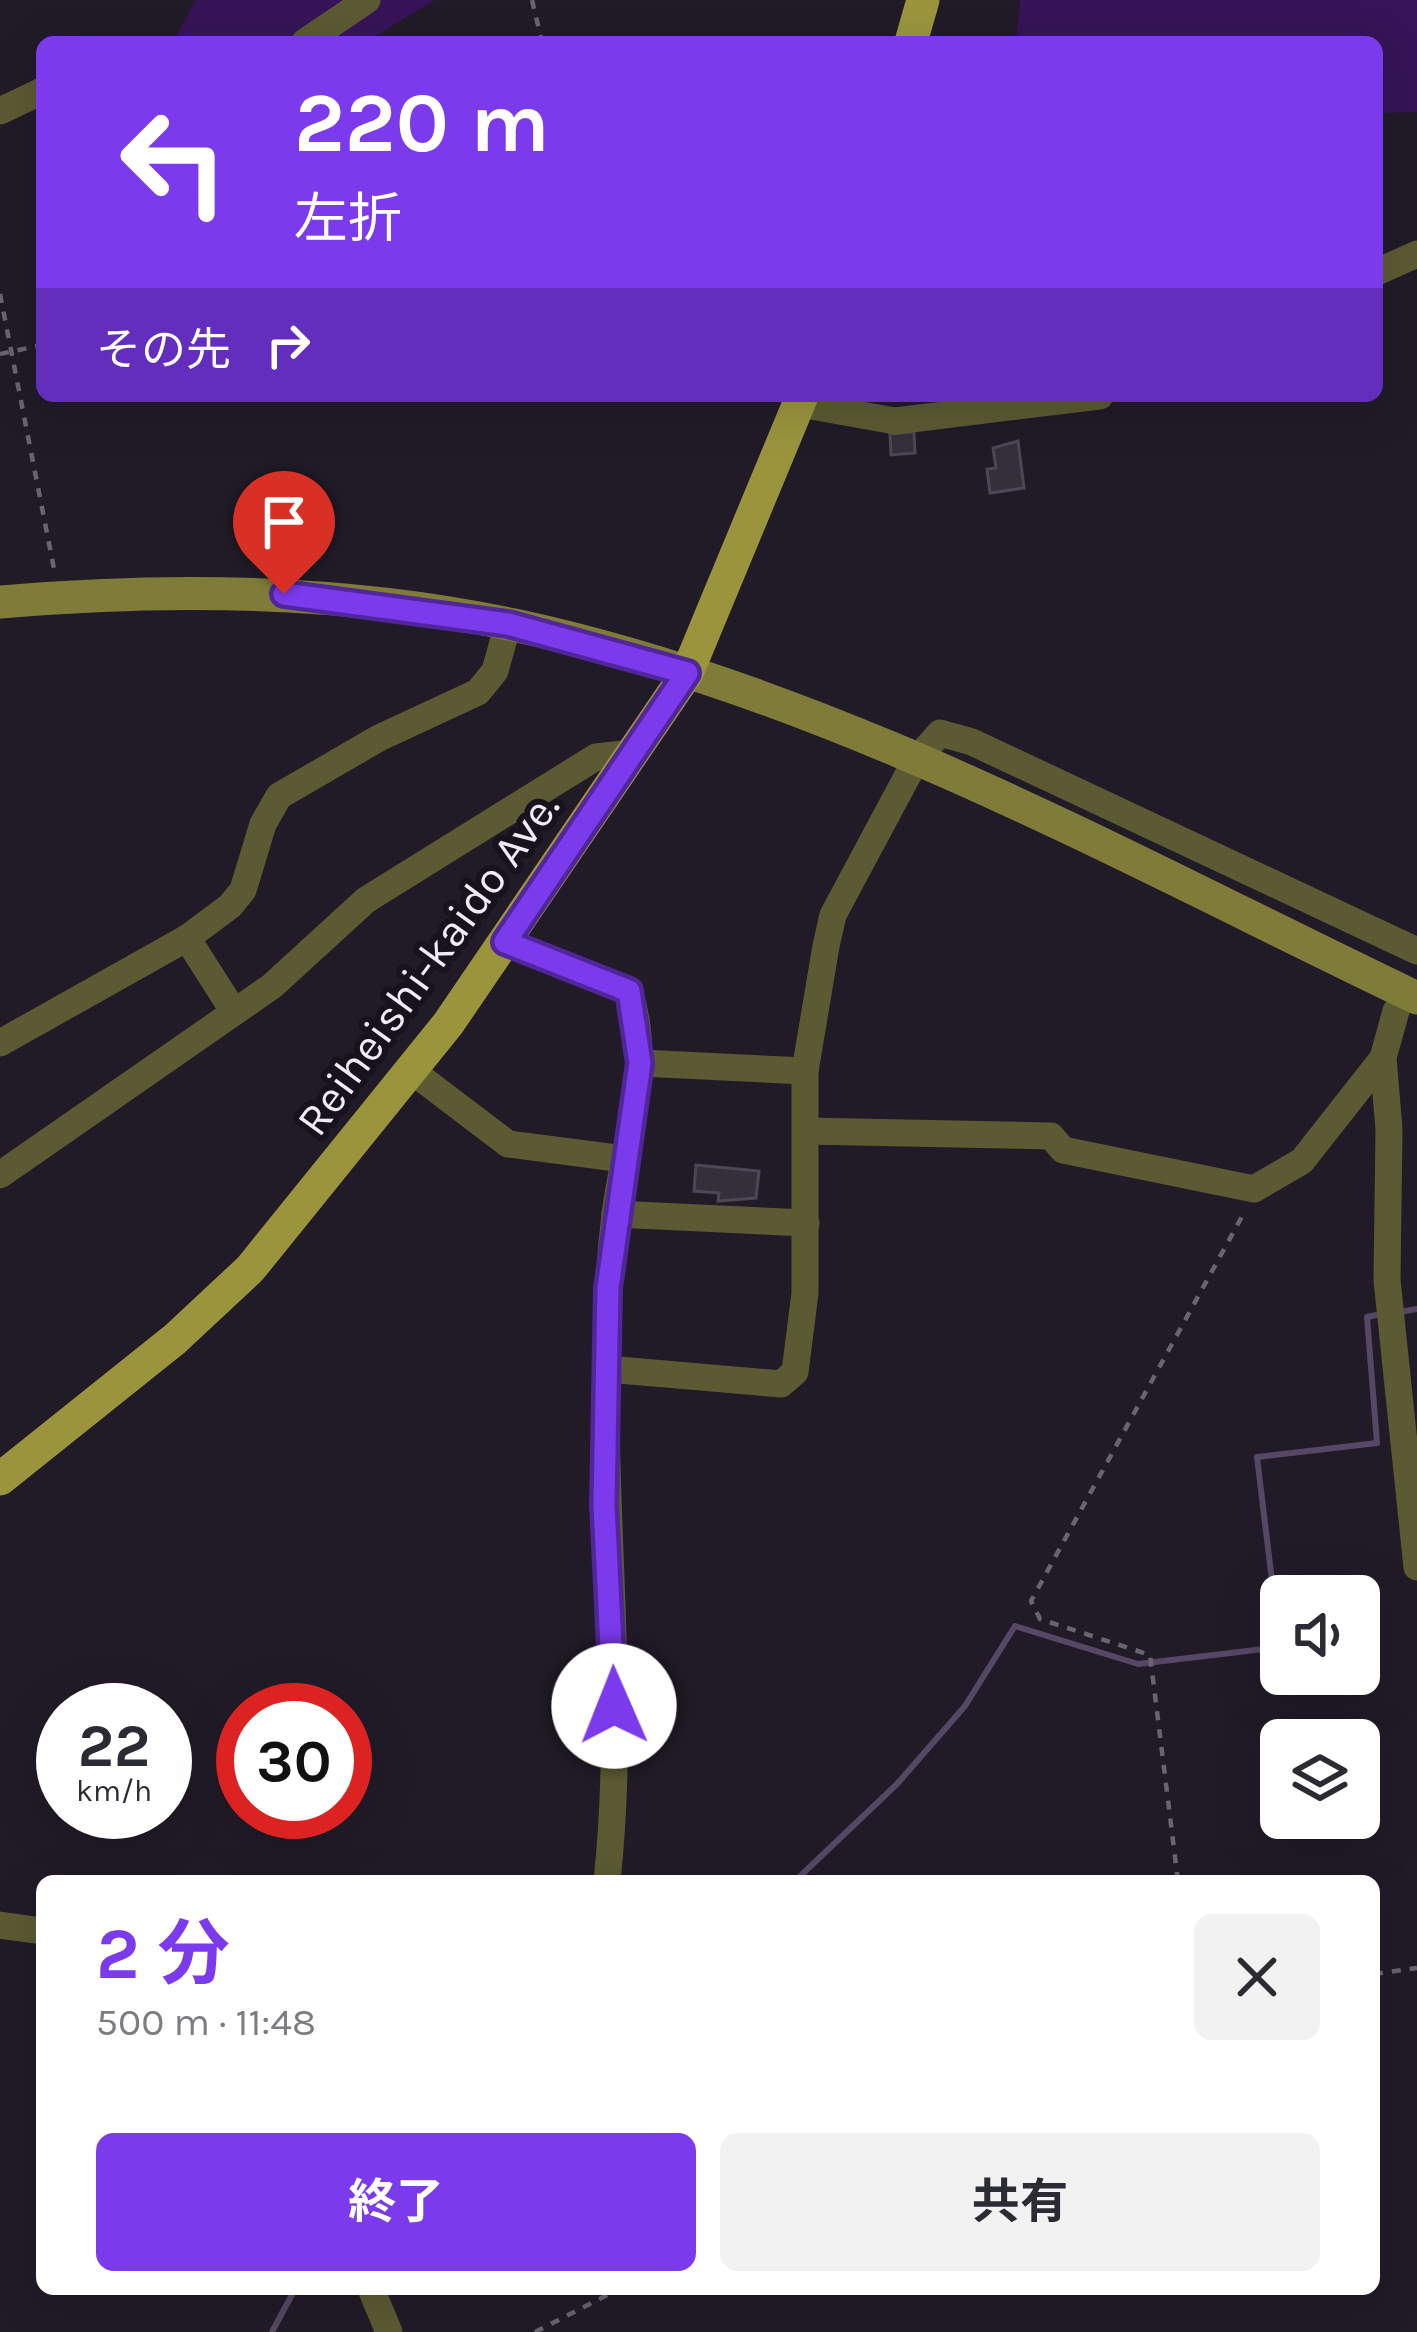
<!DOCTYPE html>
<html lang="ja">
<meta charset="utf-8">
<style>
:root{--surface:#fff;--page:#f2f2f3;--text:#2b2b33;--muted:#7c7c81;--accent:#7c3aed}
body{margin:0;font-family:Karla,"Noto Sans JP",sans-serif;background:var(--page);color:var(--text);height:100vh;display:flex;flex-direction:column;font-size:45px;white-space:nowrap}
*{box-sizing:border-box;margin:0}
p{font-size:39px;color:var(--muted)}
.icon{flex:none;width:66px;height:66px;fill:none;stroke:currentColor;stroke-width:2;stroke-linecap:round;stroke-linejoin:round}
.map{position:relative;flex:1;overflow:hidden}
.side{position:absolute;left:36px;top:1875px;width:1344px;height:420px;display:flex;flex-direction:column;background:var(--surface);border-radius:18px;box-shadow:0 12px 48px #0002}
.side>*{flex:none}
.top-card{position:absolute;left:36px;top:36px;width:1347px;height:366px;border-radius:18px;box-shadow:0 12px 48px #0002;background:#7c3aed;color:#fff;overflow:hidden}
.tools{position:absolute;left:1260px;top:1575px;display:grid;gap:24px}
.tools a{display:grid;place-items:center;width:120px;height:120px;border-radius:18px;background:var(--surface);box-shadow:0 12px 48px #0002;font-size:60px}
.speed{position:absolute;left:36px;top:1683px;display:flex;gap:24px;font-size:60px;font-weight:700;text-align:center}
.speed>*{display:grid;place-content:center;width:156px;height:156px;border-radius:50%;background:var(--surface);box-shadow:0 12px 48px #0002;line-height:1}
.speed small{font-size:30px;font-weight:400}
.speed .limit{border:18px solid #d22;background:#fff;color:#111}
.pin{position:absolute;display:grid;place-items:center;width:102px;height:102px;color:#fff;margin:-123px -51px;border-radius:50% 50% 50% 0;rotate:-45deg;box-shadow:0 0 12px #0007}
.pin .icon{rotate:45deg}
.me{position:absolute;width:132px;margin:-66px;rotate:359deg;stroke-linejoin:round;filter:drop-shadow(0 0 9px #0008)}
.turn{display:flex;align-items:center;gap:42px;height:252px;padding:0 60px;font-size:54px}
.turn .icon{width:156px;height:156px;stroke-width:2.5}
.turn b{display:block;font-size:84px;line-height:102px}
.then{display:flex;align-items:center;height:114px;padding:0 60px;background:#0003;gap:24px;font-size:45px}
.round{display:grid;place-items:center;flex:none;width:126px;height:126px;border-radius:18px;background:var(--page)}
.headline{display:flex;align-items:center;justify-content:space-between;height:204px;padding:0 60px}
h1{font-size:72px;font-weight:700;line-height:90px;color:var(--accent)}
.primary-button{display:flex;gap:24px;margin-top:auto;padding:24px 60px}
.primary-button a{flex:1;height:138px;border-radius:18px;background:var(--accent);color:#fff;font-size:48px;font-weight:700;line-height:138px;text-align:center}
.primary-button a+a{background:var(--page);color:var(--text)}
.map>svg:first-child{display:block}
.green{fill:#361457}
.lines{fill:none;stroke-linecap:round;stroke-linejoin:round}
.stream{stroke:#564864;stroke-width:6}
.building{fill:#342f3b;stroke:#4d4755;stroke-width:3}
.path{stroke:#69656f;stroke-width:4.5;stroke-dasharray:9 9;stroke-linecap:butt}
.minor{stroke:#5b5a32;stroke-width:27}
.secondary{stroke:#7f7b39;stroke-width:33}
.primary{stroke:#9a953d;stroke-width:33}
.route-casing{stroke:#51269a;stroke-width:30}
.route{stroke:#7c3aed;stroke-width:21}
.labels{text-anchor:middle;stroke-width:12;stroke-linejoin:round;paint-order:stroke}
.street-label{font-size:45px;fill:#efecf4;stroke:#17121e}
</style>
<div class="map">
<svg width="1417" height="2332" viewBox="0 0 1417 2332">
<rect width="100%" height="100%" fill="#201b27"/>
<g class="green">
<polygon points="196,0 435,0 365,42 173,42"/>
<polygon points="1020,0 1417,0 1417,112 1377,113 1377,42 1016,42"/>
</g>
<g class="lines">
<g class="stream">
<polyline points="1400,1312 1417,1309"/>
<polyline points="795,1881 897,1784 965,1706 1015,1626 1138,1664 1280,1647 1257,1457 1377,1443 1367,1317 1381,1314"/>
<polyline points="272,2332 295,2289"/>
</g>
</g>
<g class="building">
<polygon points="914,432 915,453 891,455 890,434"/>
<polygon points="1018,441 1024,488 990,493 987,469 996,468 993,448"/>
<polygon points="696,1165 759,1171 756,1198 718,1201 719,1193 694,1191"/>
</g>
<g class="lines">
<g class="path">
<polyline points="532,0 542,42"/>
<polyline points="0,294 55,574"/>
<polyline points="0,354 42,345"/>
<polyline points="1178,1881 1150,1655 1040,1619 1031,1601 1245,1211"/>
<polyline points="1374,1974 1417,1968"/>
<polyline points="535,2332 619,2289"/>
</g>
<g class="minor">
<polyline points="305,42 367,0"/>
<polyline points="0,111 42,91"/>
<polyline points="1377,272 1417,254"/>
<polyline points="800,404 895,421 1100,396"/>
<polyline points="187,938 234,1012"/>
<path d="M505,942L629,991C654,1064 624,1141 615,1215C588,1437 631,1660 607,1881"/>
<polyline points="1396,1011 1383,1058 1389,1129 1387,1280 1417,1567"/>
<polyline points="0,1043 187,938 230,906 243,890 263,824 279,796 379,738 478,692 495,671 508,624"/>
<polyline points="641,1063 805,1071"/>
<polyline points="412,1071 508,1144 624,1159"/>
<polyline points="806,1131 1051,1136 1063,1150 1254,1189 1302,1161 1383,1058"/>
<polyline points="0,1175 272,986 366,900 596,757 633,753"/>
<polyline points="615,1214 806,1223"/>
<polyline points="607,1369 781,1384 795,1372 805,1293 805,1071 826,946 833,915 916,760 940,733 972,742 1417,951"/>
<polyline points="0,1925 42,1931"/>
<polyline points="371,2289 389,2332"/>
</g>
<path class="secondary" d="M0,602C172,587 345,589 514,625C832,693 1126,859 1417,998"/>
<g class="primary">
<polyline points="911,42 923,0"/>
<polyline points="0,1479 175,1339 250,1269 448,1024 687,673 802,396"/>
</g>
</g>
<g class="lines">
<g class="route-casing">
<polyline id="route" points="284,594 508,624 687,673 505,942 629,991 640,1063 608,1288 604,1505 614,1706"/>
</g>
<use href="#route" class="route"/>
</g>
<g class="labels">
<g class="street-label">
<text transform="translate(427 963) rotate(-54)" y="16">Reiheishi-kaido Ave.</text>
</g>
</g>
</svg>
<div class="tools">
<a><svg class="icon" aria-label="sound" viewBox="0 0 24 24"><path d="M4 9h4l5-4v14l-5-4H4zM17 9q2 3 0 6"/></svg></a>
<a><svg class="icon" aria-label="layers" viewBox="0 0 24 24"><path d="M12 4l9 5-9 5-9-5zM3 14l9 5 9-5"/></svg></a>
</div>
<div class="speed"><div>22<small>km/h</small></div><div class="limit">30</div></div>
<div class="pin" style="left:284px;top:594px;background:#d93025"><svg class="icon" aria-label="arrive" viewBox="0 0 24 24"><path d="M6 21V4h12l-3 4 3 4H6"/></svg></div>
<svg class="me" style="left:614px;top:1706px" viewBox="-20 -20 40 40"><circle r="19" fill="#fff"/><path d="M0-13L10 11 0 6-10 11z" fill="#7c3aed"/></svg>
<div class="top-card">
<div class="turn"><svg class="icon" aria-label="left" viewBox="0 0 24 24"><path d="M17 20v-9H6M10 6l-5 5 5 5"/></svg><div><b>220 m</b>左折</div></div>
<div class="then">その先<svg class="icon" aria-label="right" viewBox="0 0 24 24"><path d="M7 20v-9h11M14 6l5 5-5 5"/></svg></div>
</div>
<section class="side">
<div class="headline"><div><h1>2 分</h1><p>500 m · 11:48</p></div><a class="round"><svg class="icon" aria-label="close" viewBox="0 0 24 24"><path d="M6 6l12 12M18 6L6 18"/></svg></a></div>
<div class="primary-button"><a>終了</a><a>共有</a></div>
</section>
</div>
